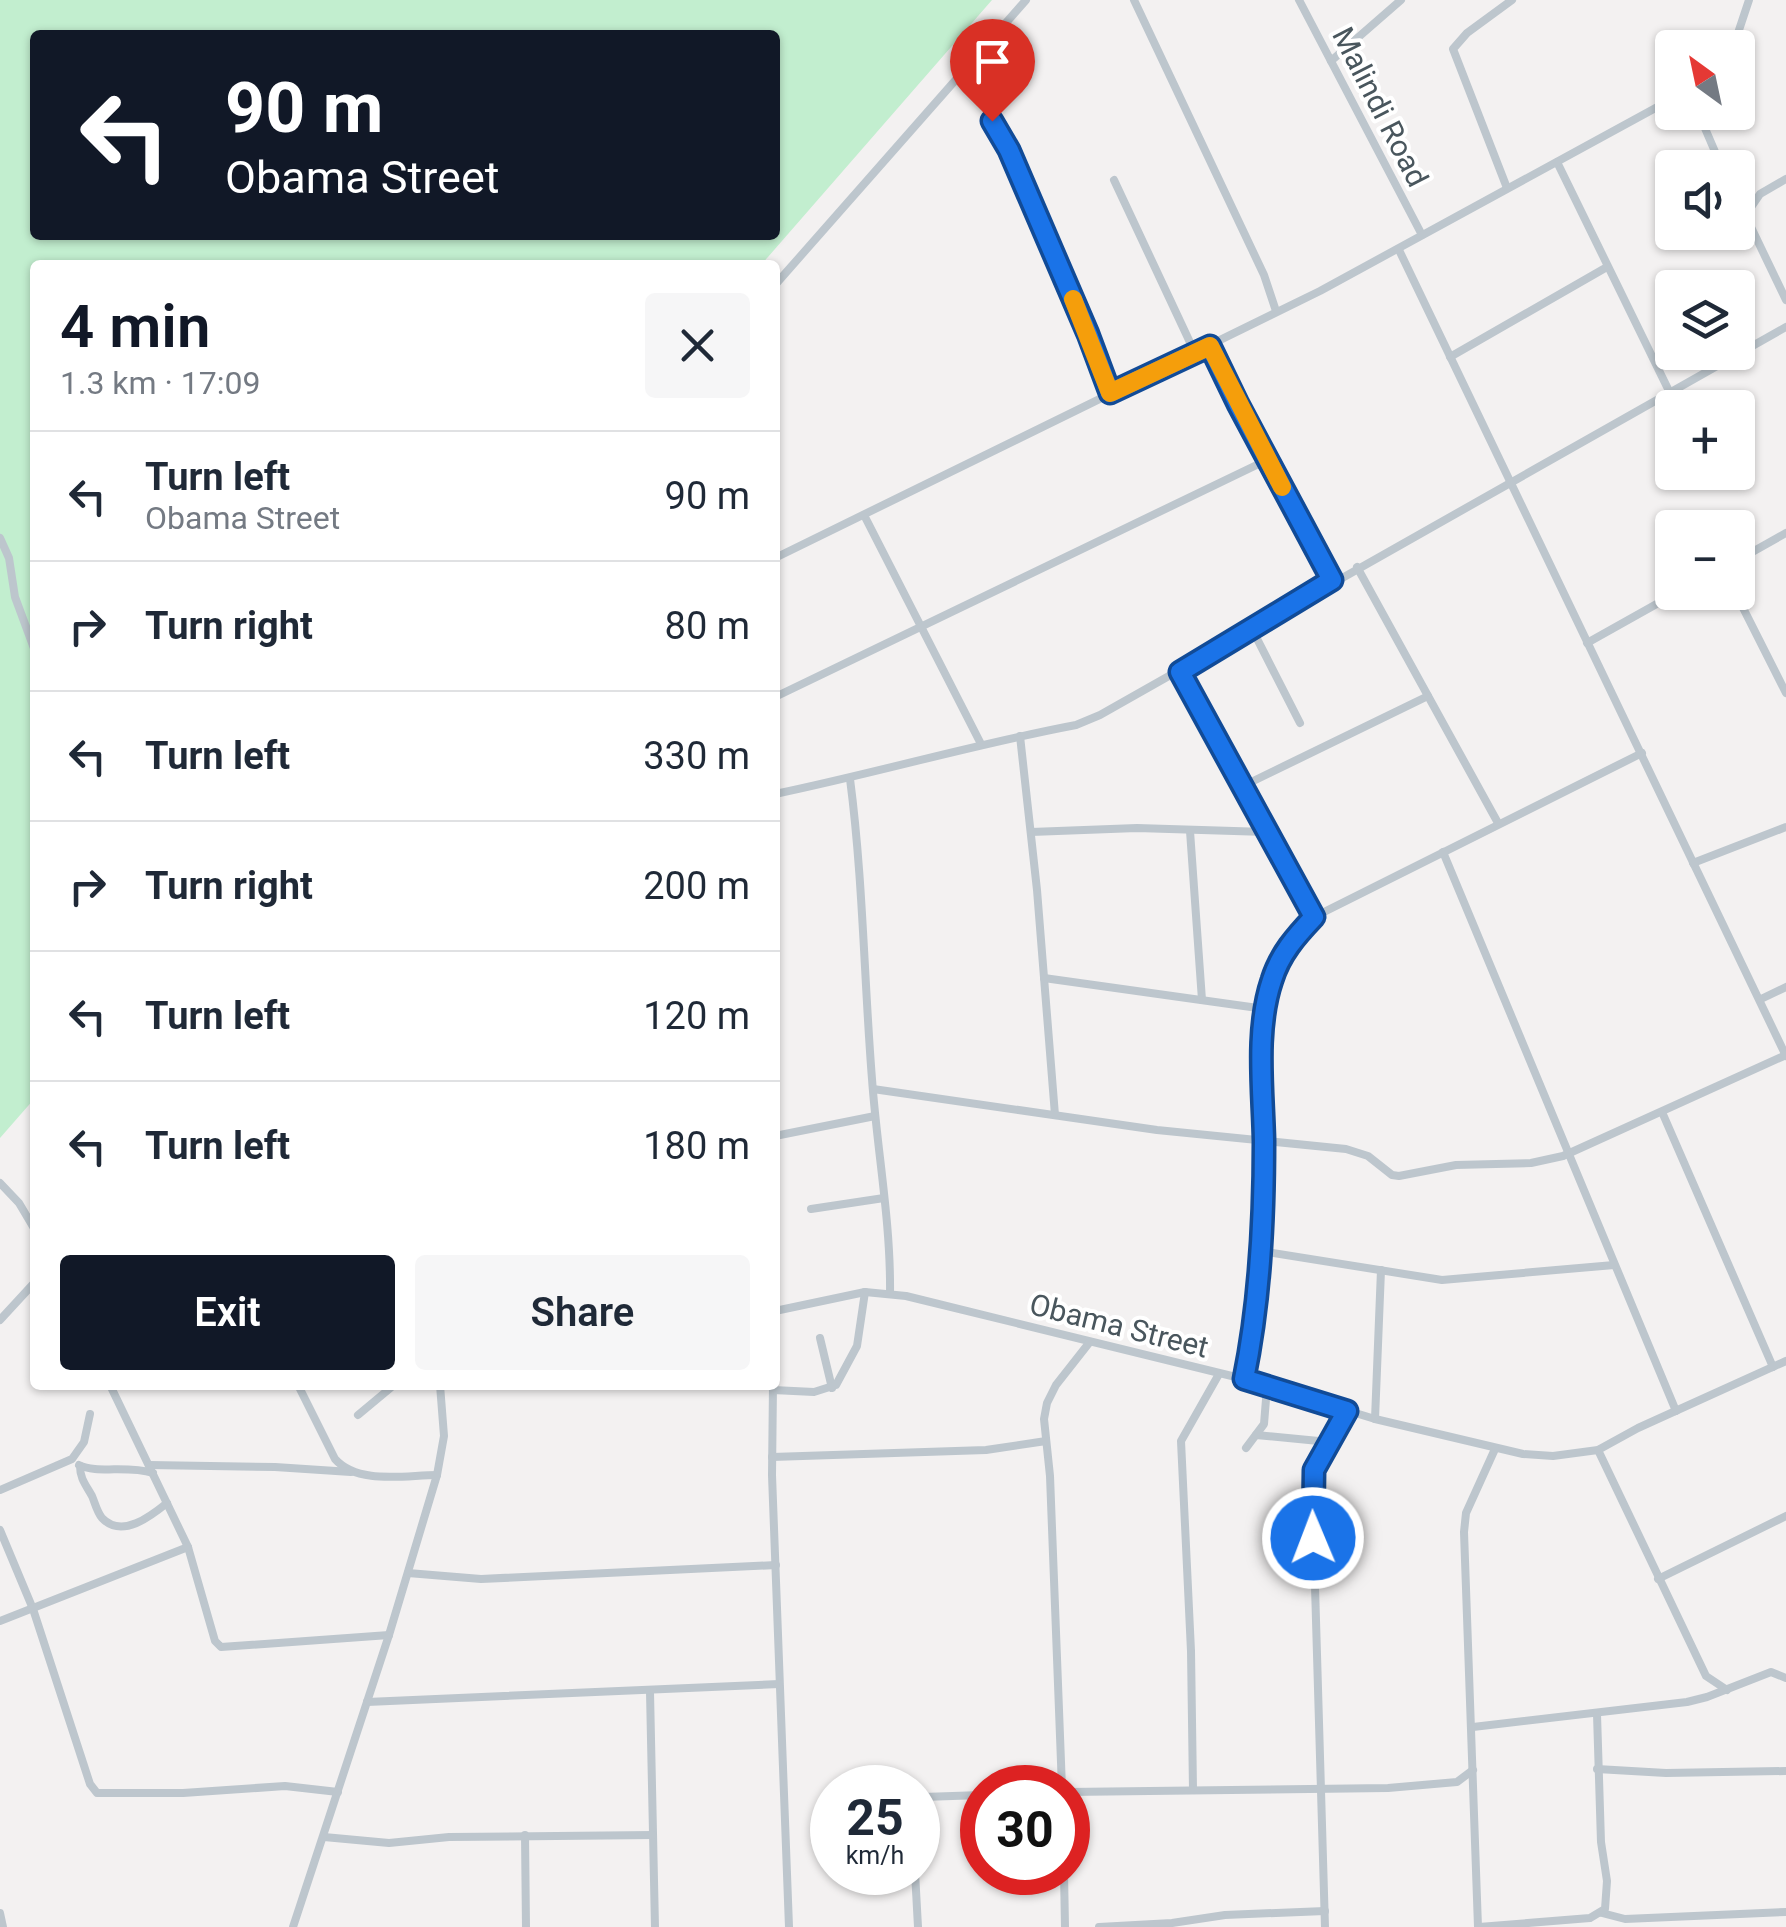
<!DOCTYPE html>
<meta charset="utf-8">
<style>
:root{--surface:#fff;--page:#f6f6f7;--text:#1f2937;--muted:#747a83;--line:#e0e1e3;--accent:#111827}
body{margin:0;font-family:Roboto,sans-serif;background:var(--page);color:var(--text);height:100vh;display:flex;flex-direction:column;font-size:38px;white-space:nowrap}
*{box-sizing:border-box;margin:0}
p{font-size:32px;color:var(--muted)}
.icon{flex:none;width:55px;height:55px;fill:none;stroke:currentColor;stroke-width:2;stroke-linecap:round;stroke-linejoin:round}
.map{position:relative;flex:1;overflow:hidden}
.sheet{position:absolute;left:30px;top:260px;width:750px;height:1130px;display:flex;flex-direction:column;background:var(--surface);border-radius:10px;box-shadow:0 2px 8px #0004}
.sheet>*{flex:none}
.hud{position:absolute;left:30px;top:30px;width:750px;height:210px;border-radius:10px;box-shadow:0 2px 8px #0004;background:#111827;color:#fff;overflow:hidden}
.needle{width:65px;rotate:327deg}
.buttons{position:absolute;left:1655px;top:30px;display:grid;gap:20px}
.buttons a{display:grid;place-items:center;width:100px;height:100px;border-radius:10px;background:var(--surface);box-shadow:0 2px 8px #0004;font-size:50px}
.speed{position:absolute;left:810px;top:1765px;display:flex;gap:20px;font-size:50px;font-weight:700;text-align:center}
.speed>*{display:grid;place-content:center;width:130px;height:130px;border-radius:50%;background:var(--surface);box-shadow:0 2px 8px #0004;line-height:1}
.speed small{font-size:25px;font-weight:400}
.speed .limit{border:15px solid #d22;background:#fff;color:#111}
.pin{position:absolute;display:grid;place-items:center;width:85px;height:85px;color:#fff;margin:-102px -42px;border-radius:50% 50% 50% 0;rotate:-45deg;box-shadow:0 0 10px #0007}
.pin .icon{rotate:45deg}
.me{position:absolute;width:110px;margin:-55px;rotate:359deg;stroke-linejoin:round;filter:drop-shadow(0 0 8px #0008)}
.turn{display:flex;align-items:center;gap:35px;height:210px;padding:0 30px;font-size:45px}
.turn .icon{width:130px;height:130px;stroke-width:2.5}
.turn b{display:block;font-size:70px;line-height:85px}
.round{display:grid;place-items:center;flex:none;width:105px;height:105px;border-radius:10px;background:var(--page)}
.overview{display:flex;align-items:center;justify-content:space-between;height:170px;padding:0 30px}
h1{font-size:60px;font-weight:600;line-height:75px;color:var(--accent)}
.button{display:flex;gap:20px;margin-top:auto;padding:20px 30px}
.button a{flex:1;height:115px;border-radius:10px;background:var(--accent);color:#fff;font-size:40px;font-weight:600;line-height:115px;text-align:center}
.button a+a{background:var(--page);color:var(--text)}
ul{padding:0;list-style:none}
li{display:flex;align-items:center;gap:30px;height:130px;padding:0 30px;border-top:2px solid var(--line)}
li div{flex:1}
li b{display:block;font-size:38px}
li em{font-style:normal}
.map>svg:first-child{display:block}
.green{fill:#c2eecf;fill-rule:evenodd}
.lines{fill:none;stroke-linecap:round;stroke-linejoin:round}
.minor{stroke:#bdc6cd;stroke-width:8}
.route-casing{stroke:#114b97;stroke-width:25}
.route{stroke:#1a73e8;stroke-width:18}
.slow{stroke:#f59e0b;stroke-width:18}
.labels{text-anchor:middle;stroke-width:8;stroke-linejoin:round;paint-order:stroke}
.street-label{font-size:30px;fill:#49565d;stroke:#fff}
</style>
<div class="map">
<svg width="1786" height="1927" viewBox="0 0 1786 1927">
<rect width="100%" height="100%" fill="#f3f1f1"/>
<path class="green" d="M0,0H992L761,265H35V1098L0,1138ZM35,35H775V235H35Z"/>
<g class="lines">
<g class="minor">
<polyline points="1134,0 1264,275 1276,311"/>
<polyline points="1299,0 1422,235"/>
<polyline points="1733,48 1749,0"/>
<polyline points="1331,61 1401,0"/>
<polyline points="969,68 991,121 1009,151 1088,334 1110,393"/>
<polyline points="1698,112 1722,168"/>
<polyline points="1557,162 1670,393"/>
<polyline points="1114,180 1195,353"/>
<polyline points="1507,188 1453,49 1467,33 1512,0"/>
<polyline points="1738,200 1786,300"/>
<polyline points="1745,216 1760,194 1786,179"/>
<polyline points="1399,250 1786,1056"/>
<polyline points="775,285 1026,0"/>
<polyline points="1210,346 1237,404 1332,581"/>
<polyline points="1450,357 1607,267"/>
<polyline points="864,515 981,744"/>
<polyline points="0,538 9,558 15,597 35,651"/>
<polyline points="775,558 1320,291 1672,99"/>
<polyline points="1738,560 1786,533"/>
<polyline points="1357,567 1498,823"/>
<polyline points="1735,592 1786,693"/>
<polyline points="1251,627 1300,723"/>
<polyline points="1587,643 1678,592"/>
<polyline points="1180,672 1314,917"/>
<polyline points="775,697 1267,460"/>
<polyline points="1020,736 1037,890 1055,1115"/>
<path d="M850,779C863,878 864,979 872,1079C877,1150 891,1222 890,1294"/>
<polyline points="1243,786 1428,696"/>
<path d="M775,794C876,773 975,744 1076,725L1100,715L1786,327"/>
<polyline points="1190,831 1202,1000"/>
<polyline points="1031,832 1137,828 1266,832"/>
<polyline points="1443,852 1676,1411"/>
<polyline points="1693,863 1786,827"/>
<polyline points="1044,978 1265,1009"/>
<polyline points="1761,999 1786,987"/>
<polyline points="873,1089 1157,1130 1346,1149 1368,1156 1392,1175 1399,1176 1456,1165 1531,1163 1563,1156 1786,1055"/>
<polyline points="1662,1112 1773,1367"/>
<polyline points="775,1136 875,1116"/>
<polyline points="0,1183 19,1203 35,1230"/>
<polyline points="811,1209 884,1198"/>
<polyline points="1261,1251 1442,1280 1614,1265"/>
<polyline points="775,1311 865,1292 906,1296 1244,1379 1375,1419 1523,1454 1553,1456 1598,1450 1638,1428 1786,1361"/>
<polyline points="0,1320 35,1282"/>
<polyline points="820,1338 832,1388"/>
<path d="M1244,1379C1270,1257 1259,1133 1265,1009C1274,971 1287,945 1314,917L1642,753"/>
<polyline points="110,1385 188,1547 215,1641 221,1647 389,1635"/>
<path d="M298,1385L335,1459C358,1485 405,1475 437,1475"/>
<polyline points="773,1385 772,1475 789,1927"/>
<polyline points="773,1390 814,1392 836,1385 857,1346 865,1292"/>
<polyline points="358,1415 394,1385"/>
<polyline points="1375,1419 1381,1270"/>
<polyline points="1256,1435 1329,1442"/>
<polyline points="1246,1448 1264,1424 1267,1387"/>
<polyline points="1598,1450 1706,1676 1727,1690"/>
<polyline points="772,1457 986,1450 1046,1441"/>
<path d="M79,1465C97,1474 127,1465 153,1473"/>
<polyline points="149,1465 275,1467 351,1472"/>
<path d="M80,1466C80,1479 86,1485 92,1496C95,1503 97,1512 102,1518C122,1539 151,1516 167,1503"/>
<polyline points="0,1490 72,1459 84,1442 90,1414"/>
<polyline points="0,1530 33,1609 90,1784 97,1793 183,1793 285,1786 338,1792"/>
<polyline points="408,1573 481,1579 776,1565"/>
<polyline points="1658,1579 1786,1516"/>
<polyline points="0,1621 188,1547"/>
<polyline points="650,1692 655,1927"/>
<polyline points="367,1702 779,1684"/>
<polyline points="1473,1727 1687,1702 1707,1697 1771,1672 1786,1678"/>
<polyline points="1597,1769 1666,1773 1786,1771"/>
<polyline points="1062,1788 1050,1476 1044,1419 1047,1403 1056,1385 1089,1343"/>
<polyline points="1193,1790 1191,1651 1181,1441 1219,1374"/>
<polyline points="1068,1792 1388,1788 1457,1782 1473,1770"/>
<polyline points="918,1800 923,1797 982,1795"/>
<polyline points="525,1835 526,1927"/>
<polyline points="324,1837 389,1843 449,1837 653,1835"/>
<polyline points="915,1872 918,1927"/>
<polyline points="1064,1872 1065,1927"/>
<polyline points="0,1913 3,1927"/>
<polyline points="1602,1913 1625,1919 1786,1912"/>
<polyline points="293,1927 389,1635 437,1475 444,1436 440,1385"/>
<polyline points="1099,1927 1172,1923 1225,1915 1325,1911"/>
<polyline points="1325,1927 1312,1484 1320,1459 1347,1411"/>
<polyline points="1478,1927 1464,1532 1466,1513 1495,1449"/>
<polyline points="1479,1927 1590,1918 1605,1909 1607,1881 1601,1842 1597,1714"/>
</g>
</g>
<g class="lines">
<g class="route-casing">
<path id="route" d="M992,121L1009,150L1088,334L1110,393L1210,346L1238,404L1332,580L1180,672L1314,917C1296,936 1280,954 1272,980C1255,1030 1263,1090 1264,1141C1264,1222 1260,1301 1244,1379L1347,1411L1314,1470L1313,1538"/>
</g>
<use href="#route" class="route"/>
<polyline class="slow" points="1073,299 1110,393 1210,346 1282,487"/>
</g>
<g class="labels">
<g class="street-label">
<text transform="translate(1380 107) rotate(63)" y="10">Malindi Road</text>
<text transform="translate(1119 1326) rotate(14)" y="10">Obama Street</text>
</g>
</g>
</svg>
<div class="buttons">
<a><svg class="needle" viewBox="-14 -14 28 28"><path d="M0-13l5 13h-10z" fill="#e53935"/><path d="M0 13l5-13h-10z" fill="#747a83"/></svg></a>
<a><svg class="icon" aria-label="sound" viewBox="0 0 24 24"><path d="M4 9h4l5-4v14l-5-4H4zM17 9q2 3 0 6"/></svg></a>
<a><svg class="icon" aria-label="layers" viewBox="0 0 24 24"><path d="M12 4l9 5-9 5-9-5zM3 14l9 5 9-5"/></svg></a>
<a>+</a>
<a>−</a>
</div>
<div class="speed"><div>25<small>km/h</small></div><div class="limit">30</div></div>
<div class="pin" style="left:992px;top:121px;background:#d93025"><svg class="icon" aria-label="arrive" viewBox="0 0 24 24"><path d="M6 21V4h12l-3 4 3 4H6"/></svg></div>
<svg class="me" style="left:1313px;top:1538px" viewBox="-20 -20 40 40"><circle r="17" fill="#1a73e8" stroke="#fff" stroke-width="3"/><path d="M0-11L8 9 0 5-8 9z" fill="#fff"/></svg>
<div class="hud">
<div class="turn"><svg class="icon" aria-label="left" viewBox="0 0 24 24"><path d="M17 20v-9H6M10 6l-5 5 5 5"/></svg><div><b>90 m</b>Obama Street</div></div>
</div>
<section class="sheet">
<div class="overview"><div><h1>4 min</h1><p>1.3 km · 17:09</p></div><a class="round"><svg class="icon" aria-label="close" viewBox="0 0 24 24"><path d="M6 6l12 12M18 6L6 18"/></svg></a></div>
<ul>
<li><svg class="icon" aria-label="left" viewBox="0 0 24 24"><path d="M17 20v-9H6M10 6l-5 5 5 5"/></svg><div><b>Turn left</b><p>Obama Street</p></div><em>90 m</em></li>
<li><svg class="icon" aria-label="right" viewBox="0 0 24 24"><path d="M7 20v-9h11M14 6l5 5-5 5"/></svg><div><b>Turn right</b></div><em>80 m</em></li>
<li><svg class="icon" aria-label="left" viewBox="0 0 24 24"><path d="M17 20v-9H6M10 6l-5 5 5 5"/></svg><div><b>Turn left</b></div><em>330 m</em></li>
<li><svg class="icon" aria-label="right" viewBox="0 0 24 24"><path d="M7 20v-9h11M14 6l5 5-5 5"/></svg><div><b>Turn right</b></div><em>200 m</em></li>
<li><svg class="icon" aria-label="left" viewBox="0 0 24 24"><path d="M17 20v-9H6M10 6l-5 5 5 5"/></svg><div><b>Turn left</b></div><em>120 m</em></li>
<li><svg class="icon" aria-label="left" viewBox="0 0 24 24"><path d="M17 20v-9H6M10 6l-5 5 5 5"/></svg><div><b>Turn left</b></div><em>180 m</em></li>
</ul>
<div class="button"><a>Exit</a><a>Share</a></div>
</section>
</div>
